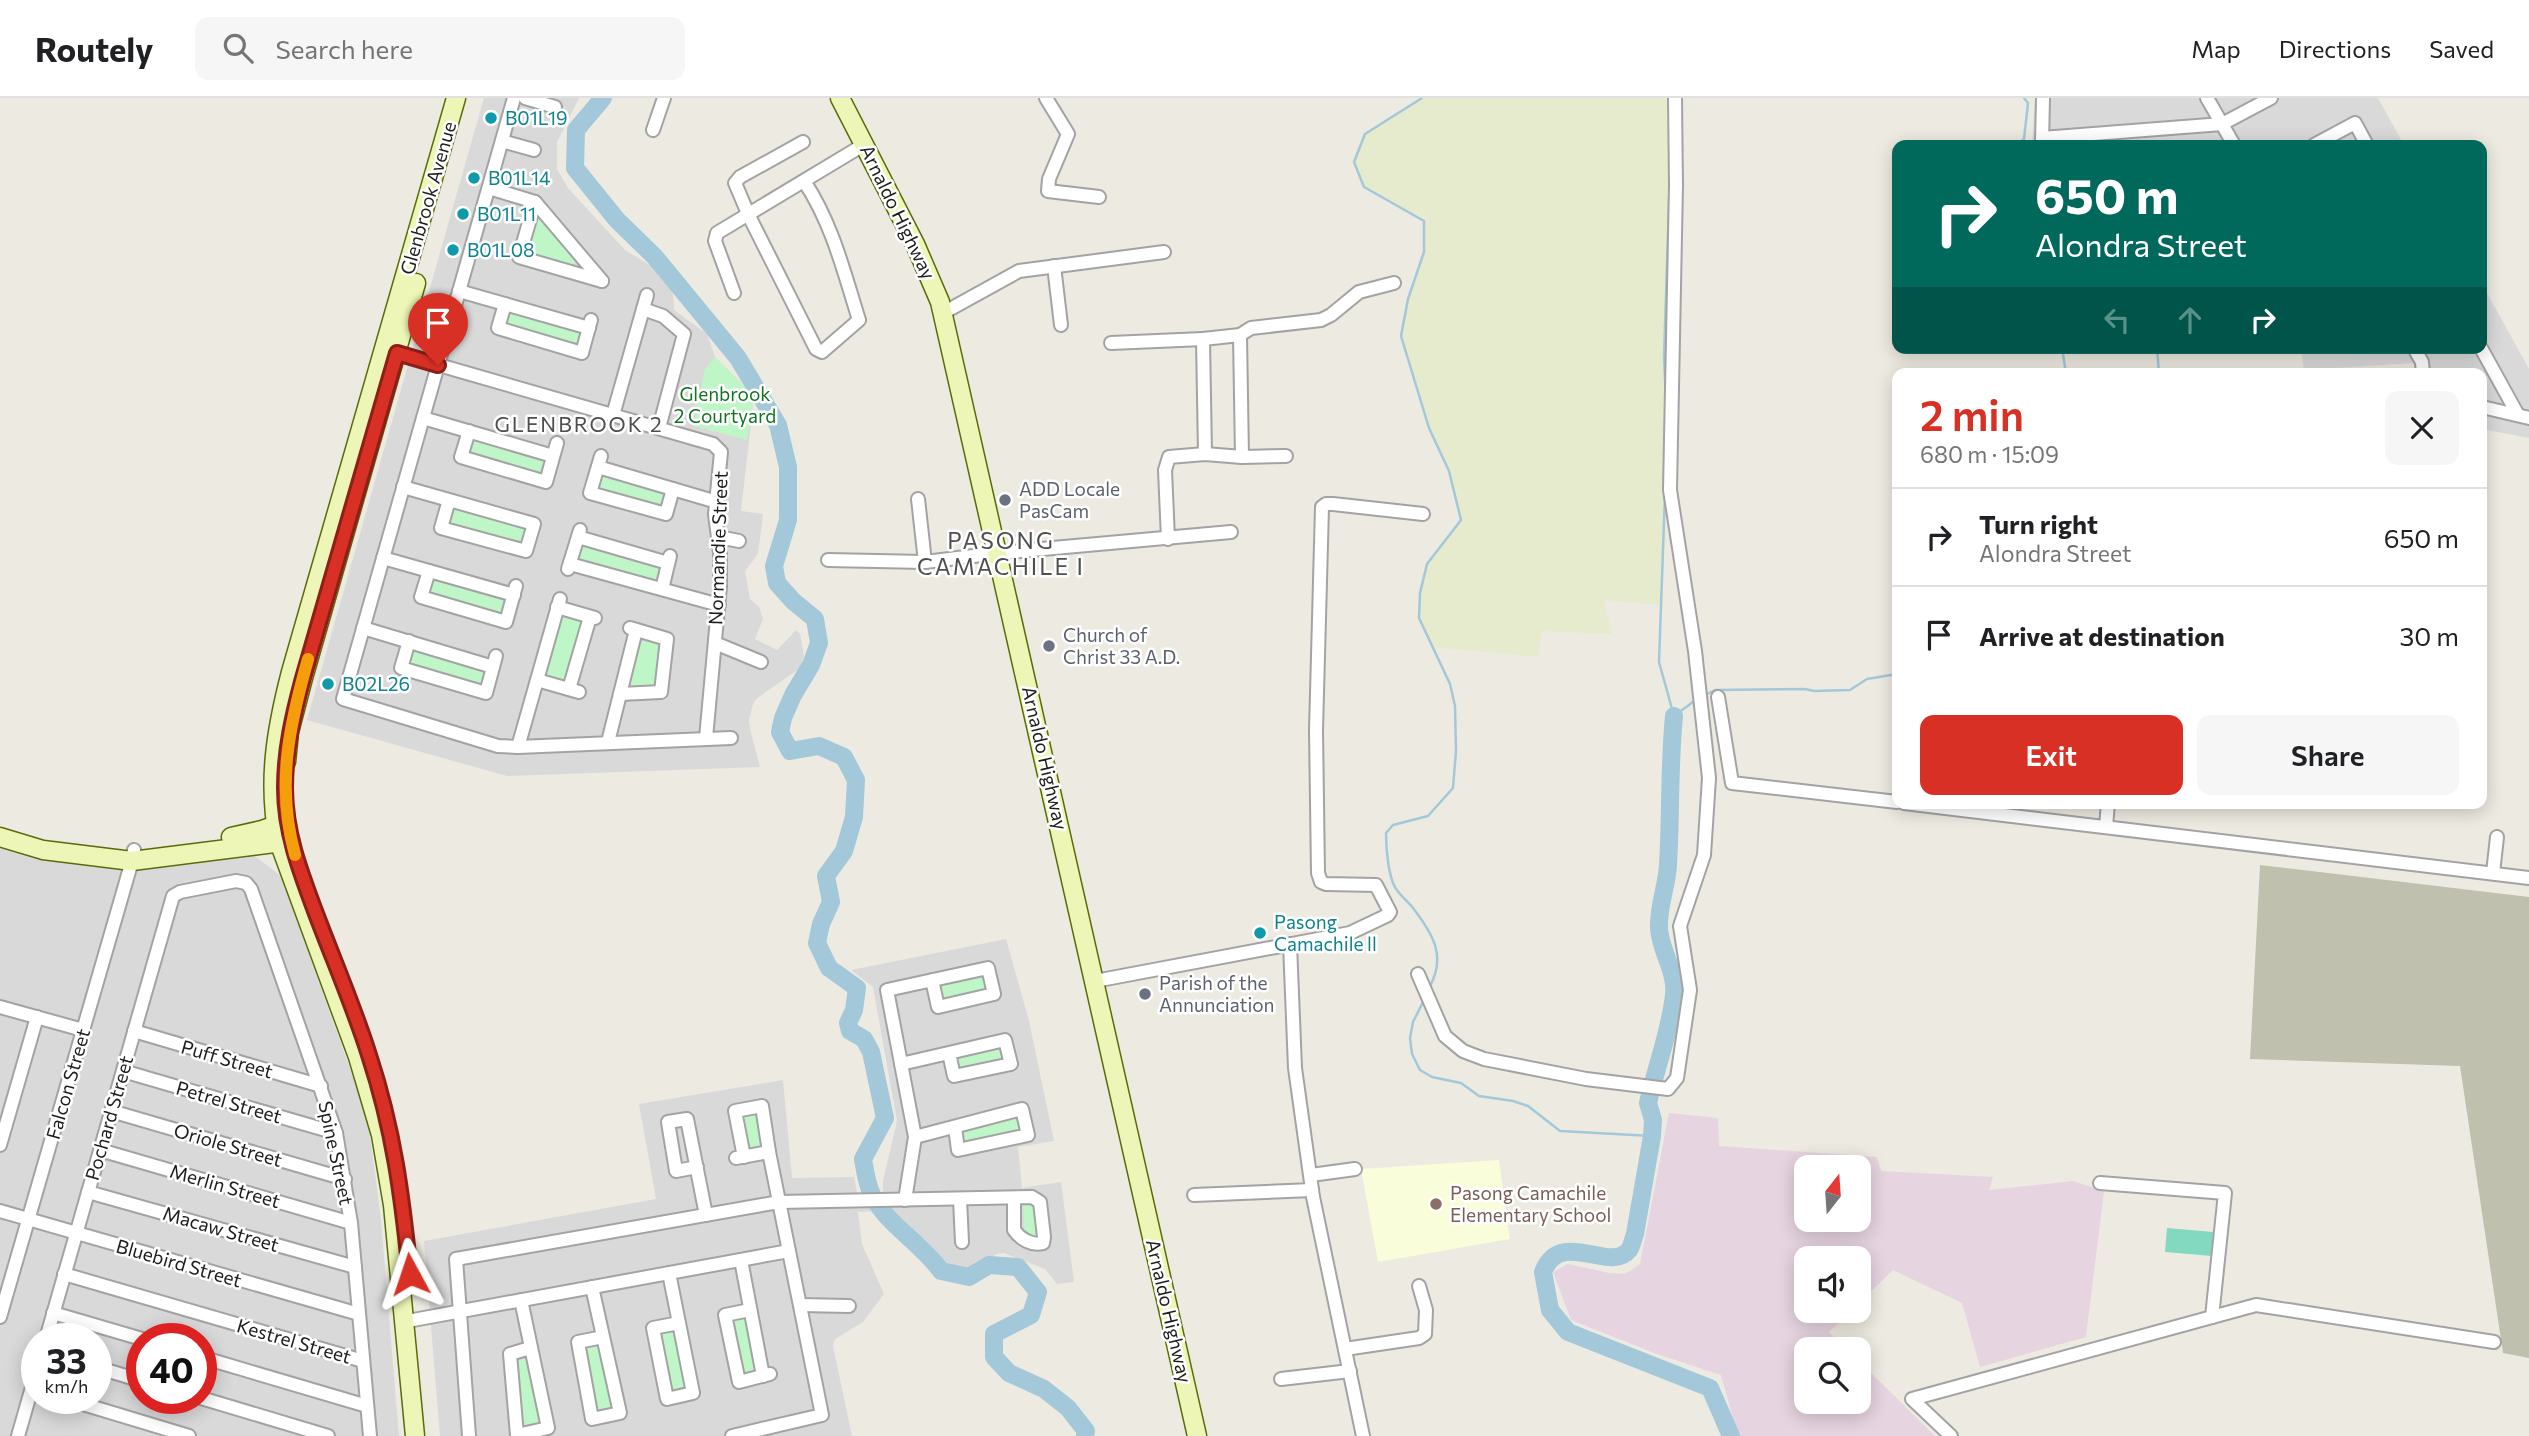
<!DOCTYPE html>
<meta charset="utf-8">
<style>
:root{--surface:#fff;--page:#f6f6f6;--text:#202124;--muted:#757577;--line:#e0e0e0;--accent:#d93025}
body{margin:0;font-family:Commissioner,sans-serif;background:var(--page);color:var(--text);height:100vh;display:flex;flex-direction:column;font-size:26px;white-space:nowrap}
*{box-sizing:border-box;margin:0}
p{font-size:23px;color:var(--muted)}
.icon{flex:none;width:38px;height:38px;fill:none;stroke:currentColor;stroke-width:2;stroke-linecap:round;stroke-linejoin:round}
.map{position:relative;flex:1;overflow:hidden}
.side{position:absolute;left:1892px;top:270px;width:595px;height:441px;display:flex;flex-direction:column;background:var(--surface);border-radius:14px;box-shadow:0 4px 18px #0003}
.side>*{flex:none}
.banner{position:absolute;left:1892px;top:42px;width:595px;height:214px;border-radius:14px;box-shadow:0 4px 18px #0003;background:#00695c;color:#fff;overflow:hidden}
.needle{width:46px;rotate:17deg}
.tools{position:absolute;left:1794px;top:1057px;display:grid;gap:14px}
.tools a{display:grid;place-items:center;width:77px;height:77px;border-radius:14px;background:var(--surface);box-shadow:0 4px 18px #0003;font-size:35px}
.speed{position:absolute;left:21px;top:1225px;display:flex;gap:14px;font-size:35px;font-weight:700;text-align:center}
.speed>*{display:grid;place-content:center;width:91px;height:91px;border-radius:50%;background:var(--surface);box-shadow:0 4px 18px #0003;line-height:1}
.speed small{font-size:18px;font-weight:400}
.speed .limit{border:10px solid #d22;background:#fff;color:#111}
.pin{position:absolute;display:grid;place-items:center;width:60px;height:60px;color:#fff;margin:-72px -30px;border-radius:50% 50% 50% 0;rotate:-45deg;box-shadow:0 0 7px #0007}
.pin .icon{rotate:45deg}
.me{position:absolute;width:77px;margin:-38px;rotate:355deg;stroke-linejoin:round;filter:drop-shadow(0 0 5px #0008)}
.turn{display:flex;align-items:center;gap:24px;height:147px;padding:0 28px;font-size:32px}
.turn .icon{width:91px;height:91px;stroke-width:2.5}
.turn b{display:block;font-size:49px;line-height:60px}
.lanes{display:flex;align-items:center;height:66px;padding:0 28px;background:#0003;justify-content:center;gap:35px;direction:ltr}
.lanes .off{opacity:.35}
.round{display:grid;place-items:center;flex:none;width:74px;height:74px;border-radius:14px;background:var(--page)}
.headline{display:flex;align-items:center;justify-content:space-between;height:119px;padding:0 28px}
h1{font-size:42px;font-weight:600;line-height:52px;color:var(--accent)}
.cta{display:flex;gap:14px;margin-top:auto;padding:14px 28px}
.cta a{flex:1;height:80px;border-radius:14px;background:var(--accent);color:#fff;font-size:28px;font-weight:600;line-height:80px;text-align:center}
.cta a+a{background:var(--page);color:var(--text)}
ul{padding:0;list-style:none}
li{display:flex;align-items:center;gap:21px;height:98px;padding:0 28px;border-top:2px solid var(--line)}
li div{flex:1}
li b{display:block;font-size:26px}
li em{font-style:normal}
header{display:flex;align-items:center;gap:42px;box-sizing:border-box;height:98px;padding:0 35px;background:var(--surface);border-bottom:2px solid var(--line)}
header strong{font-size:33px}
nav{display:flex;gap:38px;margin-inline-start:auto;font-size:24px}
.search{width:490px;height:63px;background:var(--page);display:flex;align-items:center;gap:18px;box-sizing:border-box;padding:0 24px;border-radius:14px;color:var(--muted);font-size:26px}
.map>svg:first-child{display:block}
.residential{fill:#dad9d9;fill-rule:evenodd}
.industrial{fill:#e6d4e1;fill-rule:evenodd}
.education{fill:#fafdda}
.construction{fill:#bfc1ae}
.farmland{fill:#e6ebcd}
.park{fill:#bff6c8}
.pitch{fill:#82d9bf}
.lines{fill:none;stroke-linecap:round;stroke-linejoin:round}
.stream{stroke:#a3c8d9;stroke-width:2.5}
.river{stroke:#a3c8d9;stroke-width:18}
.street-casing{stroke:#a3a3a3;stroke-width:16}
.secondary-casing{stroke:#596c09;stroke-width:21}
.street{stroke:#fff;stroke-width:12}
.secondary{stroke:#edf6b6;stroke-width:18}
.route-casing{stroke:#8d1f18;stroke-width:18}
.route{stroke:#d93025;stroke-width:12}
.slow{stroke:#f59e0b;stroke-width:12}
.culture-dot{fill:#0f9aa8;stroke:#fff;stroke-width:2.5}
.worship-dot{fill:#6b7280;stroke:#fff;stroke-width:2.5}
.education-dot{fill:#8d6e63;stroke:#fff;stroke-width:2.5}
.labels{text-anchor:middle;stroke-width:5;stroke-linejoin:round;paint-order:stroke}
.culture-label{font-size:19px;fill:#0d838f;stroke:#fff;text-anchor:start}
.street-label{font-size:19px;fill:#1c1c1c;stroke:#fff}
.park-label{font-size:19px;fill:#107320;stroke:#fff}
.worship-label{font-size:19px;fill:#5b616d;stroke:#fff;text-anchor:start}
.education-label{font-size:19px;fill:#785e54;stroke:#fff;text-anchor:start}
.neighbourhood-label{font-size:21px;letter-spacing:2px;fill:#4f4f4f;stroke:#fff}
.quarter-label{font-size:23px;letter-spacing:2px;fill:#4f4f4f;stroke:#fff}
</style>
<header>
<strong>Routely</strong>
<div class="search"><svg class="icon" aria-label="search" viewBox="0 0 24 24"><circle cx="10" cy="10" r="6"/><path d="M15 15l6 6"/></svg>Search here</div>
<nav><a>Map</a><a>Directions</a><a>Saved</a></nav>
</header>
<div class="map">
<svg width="2529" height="1338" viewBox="0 0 2529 1338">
<rect width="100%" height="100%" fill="#edeae1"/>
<g class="residential">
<polygon points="484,0 579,0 557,44 557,71 568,90 625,152 653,169 670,185 673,195 674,212 707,236 715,259 754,298 741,413 763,416 758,456 745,473 750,501 759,509 763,521 755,541 777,552 796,532 800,536 804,558 799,571 756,601 753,606 749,622 750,631 760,669 507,678 307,622"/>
<polygon points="2035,0 2378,0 2404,47 2032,47"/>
<polygon points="2482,186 2529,271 2529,340 2482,331 2482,275 2414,275 2414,265 2304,272 2301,250 2482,250"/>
<path d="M0,743L35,754L251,755L281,778L368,1021L381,1122L399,1338H0ZM37,1241H96V1300H37ZM142,1241H201V1300H142Z"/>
<polygon points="1006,841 1029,923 1054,1043 1018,1049 1022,1090 1061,1084 1074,1184 1057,1186 1045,1171 1004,1155 997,1156 958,1176 949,1173 939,1164 929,1145 919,1138 893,1134 882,1124 882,1113 858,1114 862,1146 884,1196 863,1224 835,1241 833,1248 852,1338 440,1338 424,1143 656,1101 639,1006 783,982 792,1080 854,1079 858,1100 883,1098 883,1083 897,1023 873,889 851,872"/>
</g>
<path class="industrial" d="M1669,1015L1718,1020L1719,1048L1877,1059L1881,1073L1993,1079L1989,1092L2073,1083L2104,1093L2086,1239L1980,1269L1962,1205L1893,1172L1859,1205L1858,1160H1806V1213H1851L1829,1234L1845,1251H1806V1304H1858L1859,1271L1866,1270L1935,1338H1738L1721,1277L1657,1256L1571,1222L1553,1174L1568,1166L1609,1175L1625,1176L1640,1166ZM1806,1069H1858V1122H1806Z"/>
<polygon class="education" points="1499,1062 1510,1141 1378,1164 1361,1071"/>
<polygon class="construction" points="2260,767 2529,799 2529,1260 2503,1255 2460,968 2250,961"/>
<polygon class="farmland" points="1422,0 1670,0 1664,259 1668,341 1660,486 1662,507 1604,502 1612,536 1542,533 1538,559 1433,549 1419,520 1420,495 1427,466 1461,422 1449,373 1429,330 1401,238 1408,200 1424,154 1424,123 1364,89 1354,64 1365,36"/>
<g class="park">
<polygon points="543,121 576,161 573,169 529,156 528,151 536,122"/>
<polygon points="512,213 580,233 582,235 578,247 508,228 505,223 507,217"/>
<polygon points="715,259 754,298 747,342 694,328 705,271"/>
<polygon points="476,340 546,362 545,373 537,375 476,358 469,350"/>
<polygon points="605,376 661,393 664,398 663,403 657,408 603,393 598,386 600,380"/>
<polygon points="455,410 525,430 526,432 523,444 517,445 453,427 449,422 452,411"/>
<polygon points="584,447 658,468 661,473 658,481 653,483 582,463 578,456"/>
<polygon points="435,481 504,500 504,513 499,516 434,497 429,490"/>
<polygon points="568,516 579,520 582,528 566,581 563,584 546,579 545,576 560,520"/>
<path d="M648,539L662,546L657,584L652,590L636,591C633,588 630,587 629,582C627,571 639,543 648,539Z"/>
<polygon points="414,550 485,572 484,583 476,585 415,568 409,563 412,552"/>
<polygon points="981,876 987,887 984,892 947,902 941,899 938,887 940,885"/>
<polygon points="1002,949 1004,961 1002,964 960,973 954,959"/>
<polygon points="752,1013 755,1017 761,1048 760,1052 749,1052 742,1018 744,1015"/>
<polygon points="1016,1018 1019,1020 1021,1032 1019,1035 964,1044 961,1039 962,1032"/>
<polygon points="1027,1104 1033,1105 1036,1109 1037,1136 1032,1142 1025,1136 1023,1109"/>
<polygon points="745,1218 748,1220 756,1275 744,1277 742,1275 731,1223 733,1220"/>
<polygon points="670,1231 676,1234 686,1286 679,1292 670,1289 660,1237"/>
<path d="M595,1246L601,1249L612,1307C608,1313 601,1314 595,1310L584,1251L589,1247Z"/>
<polygon points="520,1260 529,1263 541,1321 538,1327 528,1330 521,1326 514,1263"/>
</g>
<polygon class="pitch" points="2167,1130 2213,1134 2212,1158 2165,1154"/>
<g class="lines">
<g class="stream">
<path d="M1422,0L1365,36L1354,64L1364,89L1424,123V154L1408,201L1401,238L1429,330L1449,373L1461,422L1427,466L1420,495L1419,520L1450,586L1455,608L1456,653L1453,690L1428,718L1393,727L1386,735C1386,749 1388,777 1395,789C1399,797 1408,803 1413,810C1433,836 1447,859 1429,890"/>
<polyline points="2017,47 2024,41 2028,5 2024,0"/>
<polyline points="2062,250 2066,275"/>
<polyline points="2157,250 2159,275"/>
<polyline points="1666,302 1664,259 1670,74"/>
<polyline points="1665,396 1659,564 1674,618 1697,601"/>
<polyline points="1703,598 1715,592 1805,591 1814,593 1850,592 1867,581 1897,576"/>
<polyline points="1424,902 1413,924 1410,940 1412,956 1420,972 1432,979 1461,985 1479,998 1513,1003 1528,1008 1560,1033 1652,1038"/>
</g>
<g class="river">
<path d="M603,0L576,32L575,70L617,122L655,159L738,260L778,327L788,369V422L774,468L777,485L793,503L815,521L819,545L811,567L793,597L783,620L780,634L790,653L819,648L844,659L856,682L854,719L844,753L826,778L831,804L821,826L817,845L829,870L857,890L854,912L848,925L850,933L864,941L871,954L885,1020L863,1061C865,1073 867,1088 873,1099C888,1127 922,1146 941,1173L969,1179L989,1167L1018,1169L1038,1194L1031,1217L994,1236V1259L1009,1275L1044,1291L1068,1310L1086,1333L1085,1338"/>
<path d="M1674,618C1669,668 1671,717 1668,767C1667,788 1658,808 1659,830C1660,853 1677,874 1674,897C1670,934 1656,969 1648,1005L1653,1022L1652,1038L1635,1136C1633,1141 1632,1148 1629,1152C1610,1176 1561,1129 1543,1174L1550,1212L1568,1234L1710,1290L1731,1338"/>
</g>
<g class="street-casing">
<g id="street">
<polyline points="514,0 343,601 498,648 518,649 731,640"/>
<polyline points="525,0 555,9"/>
<polyline points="1046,0 1068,36 1049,81 1048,93 1099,99"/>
<polyline points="2207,0 2234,47"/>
<polyline points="653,32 664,0"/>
<polyline points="2042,40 2222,26 2271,0"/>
<polyline points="502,43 534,52"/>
<path d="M803,44L740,79L735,85L749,118L816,251L822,254L859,222C844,174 832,125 804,83"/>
<polyline points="2042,45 2043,0"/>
<polyline points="2314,47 2355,25 2367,47"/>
<polyline points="489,90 535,104 602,183"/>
<polyline points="535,104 519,159 602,183"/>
<polyline points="1054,168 1061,227"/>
<polyline points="459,193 589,230"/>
<polyline points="734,195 715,143 717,135 865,46"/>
<polyline points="505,206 498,230 582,255 591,222"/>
<polyline points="643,211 663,218 684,236 659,330"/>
<polyline points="943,215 1019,173 1164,154"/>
<polyline points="1111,245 1203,241"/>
<polyline points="2414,250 2422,264 2423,275"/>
<polyline points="2481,250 2518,317"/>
<polyline points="397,255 713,346 721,354 715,416 720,455 720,488 706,640"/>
<polyline points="2482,309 2529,320"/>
<polyline points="613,317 647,197"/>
<polyline points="423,320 553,358"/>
<polyline points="469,333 461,359 546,384 557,345"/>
<polyline points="1205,356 1203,241 1240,237"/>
<polyline points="601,358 590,395 666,416 673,391"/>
<polyline points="1242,359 1286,358"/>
<polyline points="598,369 717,404"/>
<polyline points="403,389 534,426 526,453 441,430 449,402"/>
<polyline points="918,401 925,464 998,455 1231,434"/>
<polyline points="578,439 668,465"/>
<polyline points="719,439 739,443"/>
<polyline points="1168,441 1165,372 1169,359 1205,356 1242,359 1240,237 1251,230 1321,222 1331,217 1359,194 1394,185"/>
<polyline points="383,460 514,497"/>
<polyline points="828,462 925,464"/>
<polyline points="570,466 719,507"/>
<polyline points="568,471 580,432"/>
<polyline points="429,473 421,499 506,524 516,488"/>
<polyline points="662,491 670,458"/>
<polyline points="557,509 595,520"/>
<polyline points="363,530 493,569"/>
<polyline points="409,543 401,570 486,595 496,558"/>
<polyline points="715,545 761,564"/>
<polyline points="537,582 579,594"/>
<polyline points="569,591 590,519"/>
<polyline points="620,596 661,594 667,541 630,530"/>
<polyline points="1718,599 1732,685 1897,704"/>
<polyline points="608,644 636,532"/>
<polyline points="518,649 560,501"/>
<polyline points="1904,705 2529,780"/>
<polyline points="2106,729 2108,705"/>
<polyline points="2493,775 2497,739"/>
<polyline points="1290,846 1295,970 1313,1099 1363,1338"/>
<polyline points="1418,876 1445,938 1463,953 1484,961 1586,981 1668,991 1677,980 1690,892 1680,828 1704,757 1709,680 1695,553 1670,392 1676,87 1675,0"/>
<polyline points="1095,883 1350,835 1388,817 1390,814 1376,787 1326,786 1321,784 1318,775 1316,632 1322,409 1326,406 1333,406 1423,416"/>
<polyline points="0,909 83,932"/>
<polyline points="134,933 321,988"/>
<polyline points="901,966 1005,942 1011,966 954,978 949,955"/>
<polyline points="123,973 336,1035"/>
<polyline points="111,1013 345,1081"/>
<polyline points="915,1039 1022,1011 1028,1037 958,1052 955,1029"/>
<polyline points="0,1047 37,919"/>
<polyline points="100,1052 351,1125"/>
<polyline points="736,1060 769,1054"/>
<polyline points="697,1069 676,1073 668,1024 687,1021 706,1117"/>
<polyline points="1311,1077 1355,1071"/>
<polyline points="2100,1085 2225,1095 2212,1219"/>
<polyline points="88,1094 355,1169"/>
<polyline points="1194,1097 1312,1092"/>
<polyline points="960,1101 962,1144"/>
<polyline points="905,1102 915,1039 887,892 988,870 994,896 938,909 932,882"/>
<polyline points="0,1113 359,1216"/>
<polyline points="741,1162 763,1278"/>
<polyline points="669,1175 693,1295 667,1301 653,1230 679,1225"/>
<polyline points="64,1176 363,1263"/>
<polyline points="592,1189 620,1315 592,1321 578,1244 603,1239"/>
<polyline points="521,1202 548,1330 517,1337 510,1256 530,1250"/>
<polyline points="800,1207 849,1208"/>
<polyline points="750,1212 725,1217 739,1284 770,1276"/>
<polyline points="53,1215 142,1241"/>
<polyline points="0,1219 132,763 134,752"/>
<polyline points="413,1222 789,1153"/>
<polyline points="46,1241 173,798 180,794 236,783 246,785 251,791 336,1035 351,1125 370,1338"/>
<polyline points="1345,1251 1419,1240 1425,1236 1426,1212 1419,1188"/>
<polyline points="201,1259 367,1308"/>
<polyline points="96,1269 142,1283"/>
<polyline points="1281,1281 1350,1273"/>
<polyline points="63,1300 189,1338"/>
<polyline points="201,1300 328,1338"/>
<polyline points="18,1338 37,1272"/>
<path d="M469,1338L456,1161L779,1104L1032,1099L1040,1104L1044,1139L1043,1145C1032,1148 1020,1141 1014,1132V1100"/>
<polyline points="732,1338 822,1317 769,1054 762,1008 735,1013 744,1059"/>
<polyline points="1951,1338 1912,1301 2256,1207 2494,1244"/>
</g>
</g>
<g class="secondary-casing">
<g id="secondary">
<polyline points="840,0 915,146 940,204 1197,1338"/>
<polyline points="286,664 289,634 303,580 416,185"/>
<polyline points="0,739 43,752 132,763 290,743"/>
<polyline points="231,739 262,732 285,724"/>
<path d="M415,1338L393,1107L381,1037L358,959L279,744C267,684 276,632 291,574L456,0"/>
</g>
</g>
<use href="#street" class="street"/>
<use href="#secondary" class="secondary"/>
</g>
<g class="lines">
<g class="route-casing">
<path id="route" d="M410,1176C402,1098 394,1033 369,957C354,909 333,861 315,813C300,773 285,734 285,690C285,652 293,617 303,580L397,255L438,267"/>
</g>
<use href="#route" class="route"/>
<path class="slow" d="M295,757C276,688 289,628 308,561"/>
</g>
<g class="culture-dot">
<circle cx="491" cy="20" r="7"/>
<circle cx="474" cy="80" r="7"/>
<circle cx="463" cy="116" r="7"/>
<circle cx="453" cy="152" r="7"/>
<circle cx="328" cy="586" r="7"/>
<circle cx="1260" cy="835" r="7"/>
</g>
<g class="worship-dot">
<circle cx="1005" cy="402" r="7"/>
<circle cx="1049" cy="548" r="7"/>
<circle cx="1145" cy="896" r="7"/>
</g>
<circle class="education-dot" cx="1436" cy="1106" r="7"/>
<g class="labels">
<g class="culture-label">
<text x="505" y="27">B01L19</text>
<text x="488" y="87">B01L14</text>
<text x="477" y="123">B01L11</text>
<text x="467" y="159">B01L08</text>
<text x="342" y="593">B02L26</text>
<text x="1274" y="831">Pasong<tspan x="1274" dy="22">Camachile ll</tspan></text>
</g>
<g class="street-label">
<text transform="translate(428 100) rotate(-74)" y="7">Glenbrook Avenue</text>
<text transform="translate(898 114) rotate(64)" y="7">Arnaldo Highway</text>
<text transform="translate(718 450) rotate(-88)" y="7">Normandie Street</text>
<text transform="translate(1045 660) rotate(77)" y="7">Arnaldo Highway</text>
<text transform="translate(227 961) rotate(16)" y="7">Puff Street</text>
<text transform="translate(68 986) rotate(-74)" y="7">Falcon Street</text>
<text transform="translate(229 1004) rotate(16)" y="7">Petrel Street</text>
<text transform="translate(109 1020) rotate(-74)" y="7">Pochard Street</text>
<text transform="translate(228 1047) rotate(16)" y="7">Oriole Street</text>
<text transform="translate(336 1055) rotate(78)" y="7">Spine Street</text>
<text transform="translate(225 1088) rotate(16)" y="7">Merlin Street</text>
<text transform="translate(221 1131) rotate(16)" y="7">Macaw Street</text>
<text transform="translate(179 1165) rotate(16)" y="7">Bluebird Street</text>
<text transform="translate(1169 1213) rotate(77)" y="7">Arnaldo Highway</text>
<text transform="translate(294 1243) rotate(16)" y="7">Kestrel Street</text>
</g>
<g class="park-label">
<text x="725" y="303">Glenbrook<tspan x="725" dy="22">2 Courtyard</tspan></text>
</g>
<g class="worship-label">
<text x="1019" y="398">ADD Locale<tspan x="1019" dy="22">PasCam</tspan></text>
<text x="1063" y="544">Church of<tspan x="1063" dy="22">Christ 33 A.D.</tspan></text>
<text x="1159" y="892">Parish of the<tspan x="1159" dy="22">Annunciation</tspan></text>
</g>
<g class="education-label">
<text x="1450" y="1102">Pasong Camachile<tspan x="1450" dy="22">Elementary School</tspan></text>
</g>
<g class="neighbourhood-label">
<text x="579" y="334">GLENBROOK 2</text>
</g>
<g class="quarter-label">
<text x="1001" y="451">PASONG<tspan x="1001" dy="26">CAMACHILE I</tspan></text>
</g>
</g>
</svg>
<div class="tools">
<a><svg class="needle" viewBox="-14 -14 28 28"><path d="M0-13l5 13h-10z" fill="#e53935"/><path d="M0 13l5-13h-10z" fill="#757577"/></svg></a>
<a><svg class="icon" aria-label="sound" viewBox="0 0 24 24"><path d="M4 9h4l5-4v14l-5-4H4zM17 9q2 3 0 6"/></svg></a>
<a><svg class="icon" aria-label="search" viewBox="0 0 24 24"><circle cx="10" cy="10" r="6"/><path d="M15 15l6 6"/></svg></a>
</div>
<div class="speed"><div>33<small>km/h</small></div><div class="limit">40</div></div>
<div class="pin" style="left:438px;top:267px;background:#d93025"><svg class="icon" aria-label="arrive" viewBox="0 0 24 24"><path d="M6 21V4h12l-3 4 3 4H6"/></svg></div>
<svg class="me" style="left:410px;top:1176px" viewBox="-20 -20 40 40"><path d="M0-17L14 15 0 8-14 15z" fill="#d93025" stroke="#fff" stroke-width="4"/></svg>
<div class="banner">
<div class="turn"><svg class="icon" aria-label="right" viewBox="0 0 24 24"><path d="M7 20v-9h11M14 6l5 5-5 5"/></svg><div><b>650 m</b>Alondra Street</div></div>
<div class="lanes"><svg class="icon off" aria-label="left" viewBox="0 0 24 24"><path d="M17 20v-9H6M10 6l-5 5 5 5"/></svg><svg class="icon off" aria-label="ahead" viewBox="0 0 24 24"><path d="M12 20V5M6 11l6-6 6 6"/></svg><svg class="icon" aria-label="right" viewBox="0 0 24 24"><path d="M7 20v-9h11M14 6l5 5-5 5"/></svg></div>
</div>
<section class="side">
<div class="headline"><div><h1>2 min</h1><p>680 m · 15:09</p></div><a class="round"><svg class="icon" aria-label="close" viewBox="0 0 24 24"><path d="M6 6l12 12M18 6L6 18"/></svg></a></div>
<ul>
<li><svg class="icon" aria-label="right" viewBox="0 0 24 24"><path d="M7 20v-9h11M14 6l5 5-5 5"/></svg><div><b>Turn right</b><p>Alondra Street</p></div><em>650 m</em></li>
<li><svg class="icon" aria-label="arrive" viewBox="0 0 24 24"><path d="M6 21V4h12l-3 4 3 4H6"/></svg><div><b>Arrive at destination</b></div><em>30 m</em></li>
</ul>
<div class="cta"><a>Exit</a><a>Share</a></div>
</section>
</div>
